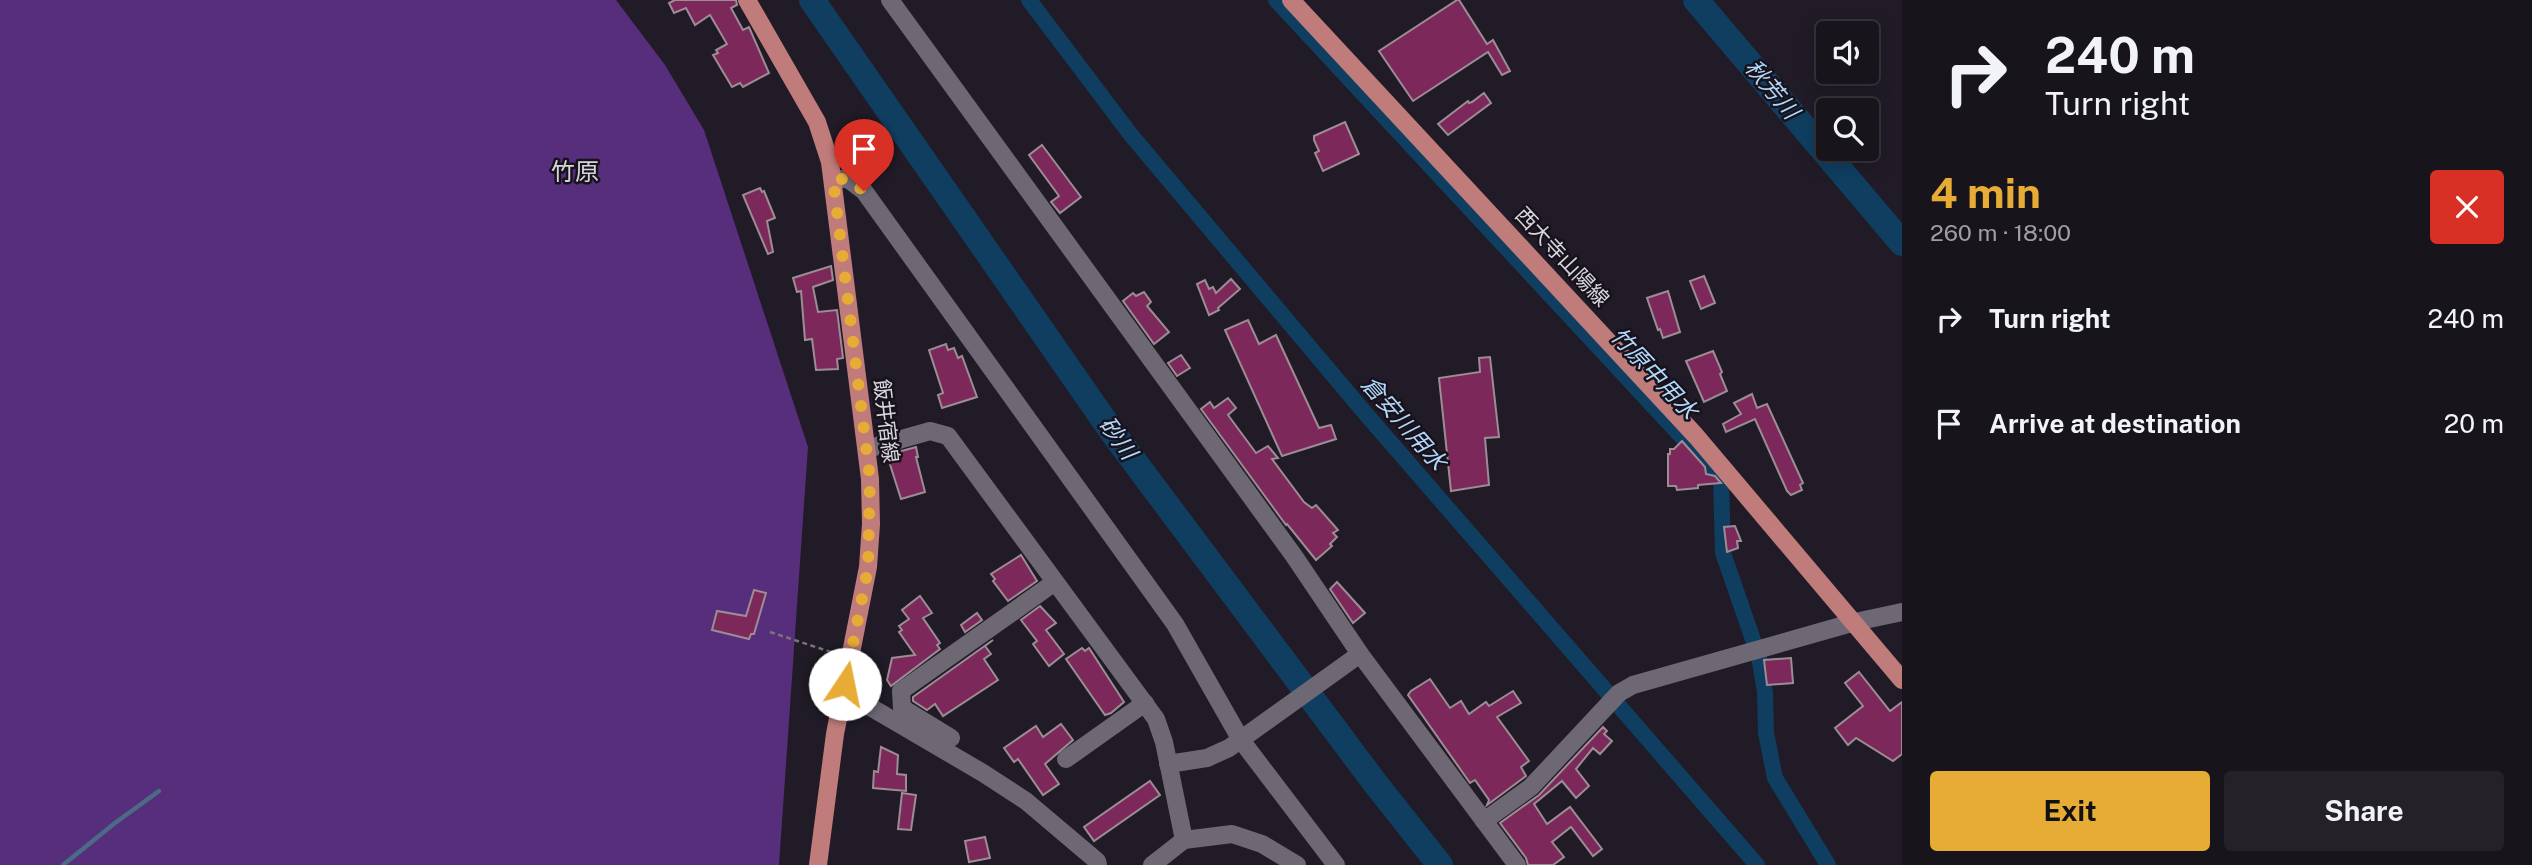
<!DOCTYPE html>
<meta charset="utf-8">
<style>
:root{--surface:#18141c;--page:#252129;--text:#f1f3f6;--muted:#9f9ea3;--line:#36333b;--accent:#e7ac36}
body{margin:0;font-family:"Public Sans","Noto Sans JP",sans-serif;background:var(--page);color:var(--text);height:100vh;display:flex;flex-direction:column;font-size:26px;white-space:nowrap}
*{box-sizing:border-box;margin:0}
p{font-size:23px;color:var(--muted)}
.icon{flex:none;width:38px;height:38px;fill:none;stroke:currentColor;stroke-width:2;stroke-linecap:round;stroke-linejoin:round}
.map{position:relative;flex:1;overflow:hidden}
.drawer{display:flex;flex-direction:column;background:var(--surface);width:630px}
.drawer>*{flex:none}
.guide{background:#18141c;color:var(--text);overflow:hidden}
.buttons{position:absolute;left:1816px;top:21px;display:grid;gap:14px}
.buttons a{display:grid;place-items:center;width:63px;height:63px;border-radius:7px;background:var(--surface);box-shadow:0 4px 18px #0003,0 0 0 2px var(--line);font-size:35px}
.pin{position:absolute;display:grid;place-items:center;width:60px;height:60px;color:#fff;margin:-72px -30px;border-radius:50% 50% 50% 0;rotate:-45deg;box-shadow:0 0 7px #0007}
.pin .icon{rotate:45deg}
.me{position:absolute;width:77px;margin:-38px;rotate:11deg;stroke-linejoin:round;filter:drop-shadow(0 0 5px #0008)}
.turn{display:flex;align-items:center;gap:24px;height:147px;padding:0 28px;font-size:32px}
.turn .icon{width:91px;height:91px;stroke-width:2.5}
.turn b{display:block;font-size:49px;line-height:60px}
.round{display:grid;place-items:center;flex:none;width:74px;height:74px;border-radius:7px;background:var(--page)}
.overview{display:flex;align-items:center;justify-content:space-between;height:119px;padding:0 28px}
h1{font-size:42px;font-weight:700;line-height:52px;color:var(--accent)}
.action{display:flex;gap:14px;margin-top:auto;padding:14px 28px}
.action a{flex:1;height:80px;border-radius:7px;background:var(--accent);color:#111;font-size:28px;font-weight:700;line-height:80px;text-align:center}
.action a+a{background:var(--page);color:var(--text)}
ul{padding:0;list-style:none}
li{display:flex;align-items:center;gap:21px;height:105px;padding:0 28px}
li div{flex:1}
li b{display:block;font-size:26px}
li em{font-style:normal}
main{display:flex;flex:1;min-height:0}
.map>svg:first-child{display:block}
.green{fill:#562e7c}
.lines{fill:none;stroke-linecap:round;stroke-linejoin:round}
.stream{stroke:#4b6b85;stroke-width:4.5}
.canal{stroke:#0f3e60;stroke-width:16}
.river{stroke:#0f3e60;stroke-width:26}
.building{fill:#7c285b;stroke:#9c8d94;stroke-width:2}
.path{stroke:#78747d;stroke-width:2.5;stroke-dasharray:5 3.5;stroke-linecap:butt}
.minor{stroke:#6e6875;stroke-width:18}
.major{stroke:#c07c7a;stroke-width:18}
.route{stroke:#e7ac36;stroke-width:12;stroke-dasharray:0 21.6}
.labels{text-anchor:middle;stroke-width:5;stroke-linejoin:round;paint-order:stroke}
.street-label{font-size:21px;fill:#d8d5dc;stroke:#17121c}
.water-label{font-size:23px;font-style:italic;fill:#b1d8fb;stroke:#17121c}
.quarter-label{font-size:24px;fill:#d8d5dc;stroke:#17121c}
</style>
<main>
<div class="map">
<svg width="1902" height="865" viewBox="0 0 1902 865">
<rect width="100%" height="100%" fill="#201b26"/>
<polygon class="green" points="0,0 616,0 665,65 704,130 808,447 779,865 0,865"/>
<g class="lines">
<polyline class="stream" points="63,865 115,823 159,791"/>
<g class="canal">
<polyline points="1029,0 1131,135 1365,413 1757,865"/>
<polyline points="1276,0 1721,479 1723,553 1759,657 1765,692 1766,733 1775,778 1828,865"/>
</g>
<g class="river">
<polyline points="812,0 1113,433 1375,783 1440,865"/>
<polyline points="1696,0 1902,243"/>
</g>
</g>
<g class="building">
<polygon points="675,0 736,0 737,5 731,8 743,30 749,27 769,73 743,87 740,83 732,87 713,55 718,53 716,50 727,44 710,15 695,25 686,8 674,13 669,3"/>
<polygon points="1457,0 1459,0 1487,44 1493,40 1510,71 1502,75 1488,52 1413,101 1379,51"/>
<polygon points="1484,93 1491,103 1448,135 1438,124 1468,101 1469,103 1472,102"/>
<polygon points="1345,122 1359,154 1323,171 1315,153 1319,151 1314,140 1314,136"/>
<polygon points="1042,145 1081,197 1060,213 1051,202 1059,196 1029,155"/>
<polygon points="760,188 762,192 764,191 775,218 767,221 773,252 768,254 743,195"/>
<polygon points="831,266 833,280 813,287 818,312 837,310 843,358 837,359 838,369 816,370 812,339 805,340 801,291 797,292 793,278"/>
<polygon points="1704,276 1715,303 1701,309 1690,281"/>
<polygon points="1231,279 1240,289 1218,308 1219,310 1209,315 1197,284 1205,280 1209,289 1213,287 1216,293"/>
<polygon points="1668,291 1680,332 1663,338 1660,329 1658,330 1647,298"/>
<polygon points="1144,292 1151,302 1147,306 1169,332 1154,344 1123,301 1133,293 1136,296"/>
<polygon points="1248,320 1259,344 1276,335 1319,428 1331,425 1336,439 1282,456 1225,330"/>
<polygon points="946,344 948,350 954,348 958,358 962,356 977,397 942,408 938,395 943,393 929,350"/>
<polygon points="1713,351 1722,372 1720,374 1727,391 1704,402 1686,361"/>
<polygon points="1181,355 1190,368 1177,376 1168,363"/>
<polygon points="1490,357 1499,437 1485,438 1489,485 1451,491 1439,378 1480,372 1479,358"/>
<polygon points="1752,394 1757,408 1767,404 1803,483 1800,485 1802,490 1791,495 1787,491 1755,419 1726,432 1723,424 1741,414 1734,403"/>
<polygon points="1228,398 1236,408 1228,415 1256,453 1268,446 1278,458 1272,459 1304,502 1312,508 1316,505 1338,530 1333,533 1337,537 1330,544 1332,546 1316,560 1287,524 1286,525 1201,409 1210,402 1214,408"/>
<polygon points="1682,441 1705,467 1706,474 1715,476 1721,483 1698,485 1698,488 1677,490 1676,486 1668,486 1668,454 1670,454 1670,449 1674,449"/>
<polygon points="916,447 918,457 916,457 925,492 901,499 887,455"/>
<polygon points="1735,526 1741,541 1737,541 1738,548 1727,552 1724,527"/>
<polygon points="1021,555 1037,581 1008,601 993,581 995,579 991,574"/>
<polygon points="1337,582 1365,613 1353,623 1330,589"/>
<polygon points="754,590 766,593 754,634 751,634 749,639 712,630 717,611 746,616"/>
<polygon points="920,596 932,613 923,618 940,643 937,645 940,649 891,686 887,680 892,658 915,655 899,632 902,630 899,626 909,619 902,610"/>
<polygon points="1040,606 1056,623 1046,630 1064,654 1049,666 1033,644 1037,641 1021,620"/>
<polygon points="977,613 982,620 965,632 961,625"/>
<polygon points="993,640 985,646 991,654 984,659 998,680 943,716 935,704 927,710 913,701 913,697"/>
<polygon points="1082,648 1085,651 1089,648 1124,702 1111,713 1105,715 1066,659"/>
<polygon points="1791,658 1793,683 1767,685 1764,660"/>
<polygon points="1859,672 1890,711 1902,702 1902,754 1893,761 1856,738 1848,745 1835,728 1863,706 1845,683"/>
<polygon points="1430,679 1450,708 1461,701 1469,714 1486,702 1489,706 1513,691 1521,703 1497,717 1529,761 1521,767 1526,776 1487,805 1489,800 1475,780 1470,783 1408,695 1411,691"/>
<polygon points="1061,724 1073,740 1045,764 1059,784 1043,795 1018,759 1014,762 1004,748 1036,726 1043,737"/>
<polygon points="1603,727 1607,731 1604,734 1612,741 1600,754 1593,748 1576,769 1589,786 1576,798 1562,781 1534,804 1547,824 1570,807 1602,849 1593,856 1571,827 1552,842 1564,857 1553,865 1528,865 1526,858 1500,823 1539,795"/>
<polygon points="881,747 898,755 897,774 906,775 906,791 873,788 874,771 878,772"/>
<polygon points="1150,781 1160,795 1094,841 1084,827"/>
<polygon points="902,793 916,795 911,830 898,829"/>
<polygon points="985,837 990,858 969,862 965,841"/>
</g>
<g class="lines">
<polyline class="path" points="770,632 837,654"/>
<g class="minor">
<polyline points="890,0 1294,556 1360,654 1517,865"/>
<polyline points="833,179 848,179 864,191 1175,624 1241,740 1336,865"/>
<polyline points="867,449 930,431 948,436 1156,719 1164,742 1184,840"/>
<polyline points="851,659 859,684 872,708 983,773 1026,801 1097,861 1098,865"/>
<polyline points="951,738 902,708 901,691 1055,582"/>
<polyline points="1066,759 1145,703"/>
<polyline points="1168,764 1207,758 1229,748 1360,654"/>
<polyline points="1484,821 1531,787 1619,693 1633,685 1855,622 1902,612"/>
<polyline points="1152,865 1184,840 1232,834 1262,844 1297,865"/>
</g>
<g class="major">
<polyline points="747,0 817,122 830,162 870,479 871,524 868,567 835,734 818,865"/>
<polyline points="1291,0 1696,436 1902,680"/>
</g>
</g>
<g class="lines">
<polyline class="route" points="845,684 868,568 870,479 833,179 848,179 864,191"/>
</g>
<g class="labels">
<g class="street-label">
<text transform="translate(1562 257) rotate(47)" y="7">西大寺山陽線</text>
<text transform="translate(886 421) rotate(83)" y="7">飯井宿線</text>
</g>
<g class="water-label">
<text transform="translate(1772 89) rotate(50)" y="8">秋芳川</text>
<text transform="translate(1654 373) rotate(47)" y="8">竹原中用水</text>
<text transform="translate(1404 423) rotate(49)" y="8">倉安川用水</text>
<text transform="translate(1118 438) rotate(54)" y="8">砂川</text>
</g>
<g class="quarter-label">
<text x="575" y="180">竹原</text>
</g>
</g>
</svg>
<div class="buttons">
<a><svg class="icon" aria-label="sound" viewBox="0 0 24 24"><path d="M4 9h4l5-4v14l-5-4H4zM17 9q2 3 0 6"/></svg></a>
<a><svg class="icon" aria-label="search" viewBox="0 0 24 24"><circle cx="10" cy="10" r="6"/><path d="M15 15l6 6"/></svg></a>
</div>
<div class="pin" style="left:864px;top:191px;background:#d93025"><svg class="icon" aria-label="arrive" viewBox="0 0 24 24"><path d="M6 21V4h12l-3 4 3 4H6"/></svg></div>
<svg class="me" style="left:845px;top:684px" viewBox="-20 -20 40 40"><circle r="19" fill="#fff"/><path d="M0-13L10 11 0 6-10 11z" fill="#e7ac36"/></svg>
</div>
<section class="drawer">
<div class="guide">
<div class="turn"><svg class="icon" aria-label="right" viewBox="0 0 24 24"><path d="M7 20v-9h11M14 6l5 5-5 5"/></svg><div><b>240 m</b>Turn right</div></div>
</div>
<div class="overview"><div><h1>4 min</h1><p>260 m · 18:00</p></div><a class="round" style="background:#d93025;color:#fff"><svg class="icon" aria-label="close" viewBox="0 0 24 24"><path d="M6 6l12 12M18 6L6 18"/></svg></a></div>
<ul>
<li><svg class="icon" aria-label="right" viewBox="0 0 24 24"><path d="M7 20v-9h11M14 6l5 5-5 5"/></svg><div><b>Turn right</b></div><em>240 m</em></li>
<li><svg class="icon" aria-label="arrive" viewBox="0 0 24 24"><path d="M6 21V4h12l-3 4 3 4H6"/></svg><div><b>Arrive at destination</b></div><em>20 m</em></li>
</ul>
<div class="action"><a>Exit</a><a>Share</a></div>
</section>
</main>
